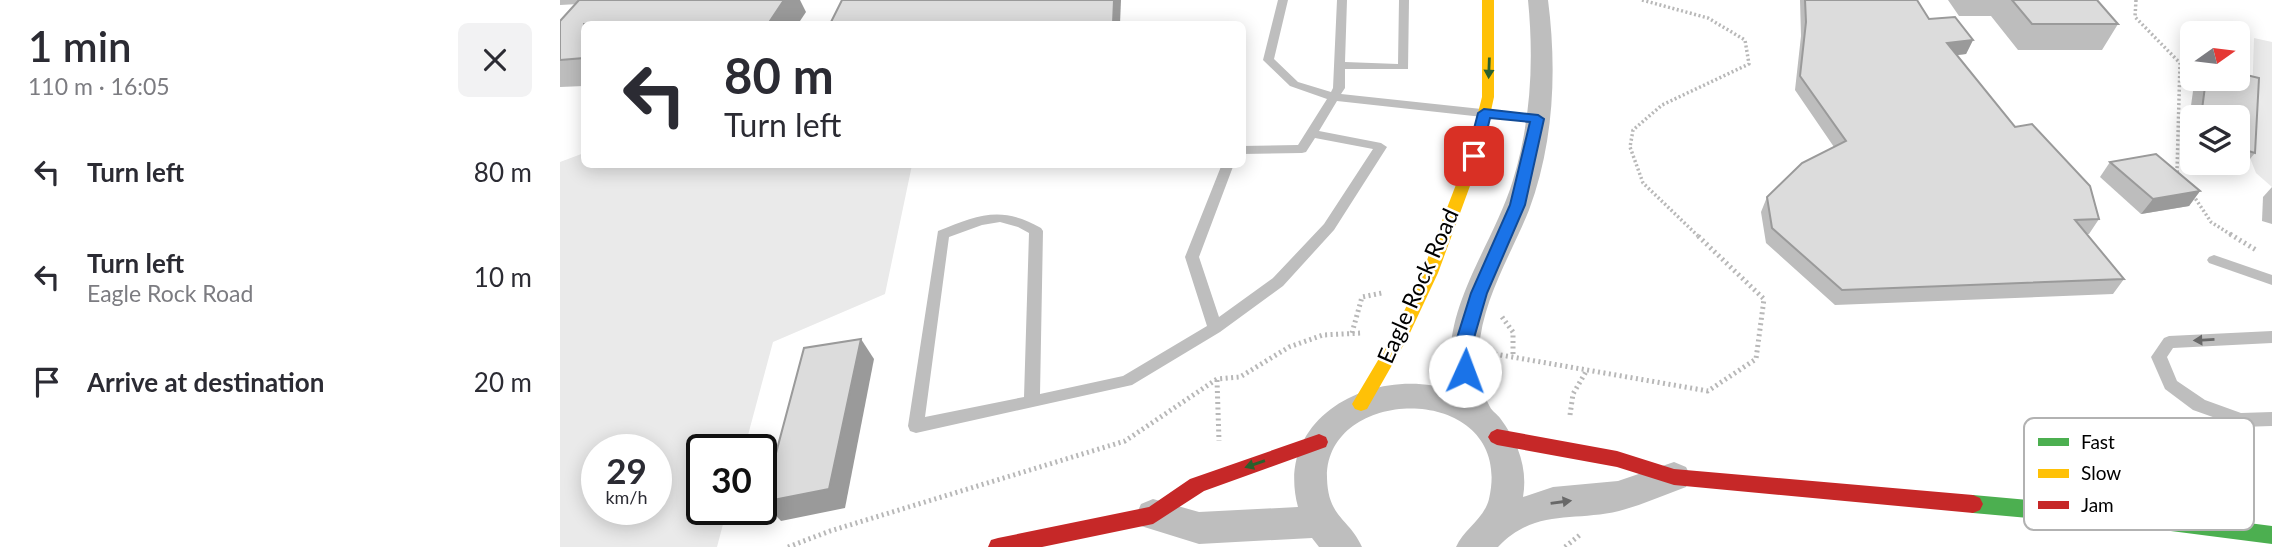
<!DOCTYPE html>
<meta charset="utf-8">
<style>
:root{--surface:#fff;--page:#f2f2f3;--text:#2b2b33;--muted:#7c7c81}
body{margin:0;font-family:Lato,sans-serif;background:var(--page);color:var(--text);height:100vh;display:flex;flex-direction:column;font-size:26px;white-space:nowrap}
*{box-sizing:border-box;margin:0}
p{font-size:23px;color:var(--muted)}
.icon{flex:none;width:38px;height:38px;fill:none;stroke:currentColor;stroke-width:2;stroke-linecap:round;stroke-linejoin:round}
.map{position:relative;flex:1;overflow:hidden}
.sheet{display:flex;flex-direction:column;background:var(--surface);width:560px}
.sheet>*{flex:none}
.banner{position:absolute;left:21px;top:21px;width:665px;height:147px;border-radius:10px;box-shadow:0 4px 18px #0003;background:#fff;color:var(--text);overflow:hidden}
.needle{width:46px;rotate:76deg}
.buttons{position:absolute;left:1620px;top:21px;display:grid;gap:14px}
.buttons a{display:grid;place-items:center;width:70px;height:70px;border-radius:10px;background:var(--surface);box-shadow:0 4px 18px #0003;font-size:35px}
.speed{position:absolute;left:21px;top:434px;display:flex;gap:14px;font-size:35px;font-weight:700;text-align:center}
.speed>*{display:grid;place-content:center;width:91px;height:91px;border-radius:50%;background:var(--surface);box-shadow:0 4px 18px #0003;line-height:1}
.speed small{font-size:18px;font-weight:400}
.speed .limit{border:4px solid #111;border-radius:10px;background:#fff;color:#111}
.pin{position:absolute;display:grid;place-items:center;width:60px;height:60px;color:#fff;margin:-30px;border-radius:14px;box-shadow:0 4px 10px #0006}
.me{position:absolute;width:77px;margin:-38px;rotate:2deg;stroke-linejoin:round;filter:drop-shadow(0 0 5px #0008)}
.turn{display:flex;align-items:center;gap:24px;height:147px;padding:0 28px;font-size:32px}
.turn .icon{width:91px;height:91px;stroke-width:2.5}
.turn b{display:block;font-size:49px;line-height:60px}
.round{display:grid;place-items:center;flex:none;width:74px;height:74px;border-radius:10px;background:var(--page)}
.overview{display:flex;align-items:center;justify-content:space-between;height:119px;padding:0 28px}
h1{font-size:42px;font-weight:600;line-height:52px}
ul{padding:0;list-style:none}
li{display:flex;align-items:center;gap:21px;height:105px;padding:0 28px}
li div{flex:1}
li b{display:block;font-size:26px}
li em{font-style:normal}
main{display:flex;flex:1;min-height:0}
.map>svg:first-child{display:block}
.green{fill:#eaeaea;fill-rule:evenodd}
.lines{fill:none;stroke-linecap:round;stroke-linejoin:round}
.path-far1{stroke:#b8b8b8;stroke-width:3.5;stroke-dasharray:2 2.5;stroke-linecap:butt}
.path{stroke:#b8b8b8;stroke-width:5;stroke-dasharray:2 3.5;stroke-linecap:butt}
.lane{fill:#bebebe;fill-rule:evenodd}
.street{fill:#bebebe;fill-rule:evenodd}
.fast{fill:#4caf50;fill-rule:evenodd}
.slow{fill:#ffc107;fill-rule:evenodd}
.jam{fill:#c62828;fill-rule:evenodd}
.wall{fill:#bdbdbd}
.shaded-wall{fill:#9a9a9a}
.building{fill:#dcdcdc;stroke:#9a9a9a;stroke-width:2}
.oneway{fill:#2a602c}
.oneway2{fill:#686868}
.route{fill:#1a73e8;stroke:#114b97;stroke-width:2}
.labels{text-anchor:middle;stroke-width:5;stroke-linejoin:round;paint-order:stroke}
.street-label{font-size:23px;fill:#000;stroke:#fff}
.key{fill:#fff;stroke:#b2b2b2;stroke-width:2}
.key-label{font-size:19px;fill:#000}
</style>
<main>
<section class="sheet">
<div class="overview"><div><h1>1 min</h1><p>110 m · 16:05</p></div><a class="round"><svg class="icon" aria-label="close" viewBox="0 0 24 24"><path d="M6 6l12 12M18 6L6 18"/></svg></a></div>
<ul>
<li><svg class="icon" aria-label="left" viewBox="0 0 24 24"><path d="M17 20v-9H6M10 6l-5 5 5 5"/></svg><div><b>Turn left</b></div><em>80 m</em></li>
<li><svg class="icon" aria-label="left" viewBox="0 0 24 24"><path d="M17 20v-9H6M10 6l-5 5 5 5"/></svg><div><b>Turn left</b><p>Eagle Rock Road</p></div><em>10 m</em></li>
<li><svg class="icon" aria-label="arrive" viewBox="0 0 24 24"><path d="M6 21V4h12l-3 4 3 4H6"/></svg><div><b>Arrive at destination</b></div><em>20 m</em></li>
</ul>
</section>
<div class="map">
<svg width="1712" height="547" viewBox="0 0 1712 547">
<rect width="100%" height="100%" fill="#fff"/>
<g class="green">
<polygon points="1694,38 1712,42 1712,187 1696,173 1690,158"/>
<path d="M24,153V164L352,165L325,294L213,342L184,450H142V509H167L157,547H0V162ZM37,450H96V509H37Z"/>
</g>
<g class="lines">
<g class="path-far1">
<polyline points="1082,0 1148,18 1185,40 1189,64 1102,105 1073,130 1070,147 1083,183 1138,236"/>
<polyline points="1576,0 1575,17 1620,63 1617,171 1620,176"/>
<polyline points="1633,195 1651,222 1673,236"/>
</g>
<g class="path">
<polyline points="1670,234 1696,250"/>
<polyline points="942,317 953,332 953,357"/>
<polyline points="792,333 802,297 822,293"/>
<polyline points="935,354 1148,391 1196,359 1204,299 1136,234"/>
<polyline points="657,380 659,441"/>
<polyline points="1010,415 1013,394 1027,370"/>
<polyline points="228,547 270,531 565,441 657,379 680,377 729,347 763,335 802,333"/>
<polyline points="1005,547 1021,534"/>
</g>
<g class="lane">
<polygon points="0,0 42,0 37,3 0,5"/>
<path d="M718,0H728L714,59L738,82L771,92L773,88L777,0H787L785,62L838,64L839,0H849L848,69H785V88L781,94L978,115L984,119L978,123L777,101L759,131L821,143L827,147L774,230L723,286L660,332L572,385L356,433L350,431L348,426L378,231C418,215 441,205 481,228L483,231L480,394L563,376L647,326L625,257L662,164H674L639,257L659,317L713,278L764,224L813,149L755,138L746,152L742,153L682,154V146L738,145L767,99L730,86L703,60ZM440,222L458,227L469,233L464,397L365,417L389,237L422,225Z"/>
<polygon points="1654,255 1712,275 1712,285 1649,263 1647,260 1649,257"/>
<polygon points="1712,331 1712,343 1613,348 1607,357 1617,381 1645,400 1681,413 1712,412 1712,426 1681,427 1633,410 1605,389 1591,357 1604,338 1609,336"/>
</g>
<path class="street" d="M968,0H988C997,70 994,143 969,210C951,255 922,300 919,350C918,367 921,391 930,407C932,411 937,414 940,418C958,442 968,468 963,497L993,487L1058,481L1114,462L1126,467L1131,477L1126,487C1104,495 1082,505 1059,511C1014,522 975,508 938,547H896C904,529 924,519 929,499C956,382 765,382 767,478C768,518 789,518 802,547H759L752,538L639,544L581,526L576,515L581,504L593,499L639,512L738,507C713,415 817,364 894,391C875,313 932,250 953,180C971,121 974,61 968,0Z"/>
<polygon class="fast" points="1413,495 1603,512 1712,526 1712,544 1603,530 1413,513 1406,510 1403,504 1406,498"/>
<polygon class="slow" points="922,0 934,0 934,97 921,156 878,273 848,337 807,409 801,411 795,409 792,404 833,335 862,273 907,156 922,97"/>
<g class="jam">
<polygon points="937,429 1057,451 1114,469 1413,495 1420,498 1423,504 1420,510 1413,513 1114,485 1057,467 937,445 931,442 928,437 931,432"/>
<polygon points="759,434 766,437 768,442 766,447 644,491 593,524 482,547 428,547 431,540 438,538 589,507 630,479"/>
</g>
</g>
<g class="wall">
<polygon points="1240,0 1357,0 1369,19 1413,40 1406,54 1397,55 1455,127 1539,219 1529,234 1527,234 1564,279 1553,294 1275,305 1206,243 1201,212 1207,197 1274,147 1235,90 1241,36"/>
<polygon points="1388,0 1537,0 1558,24 1542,50 1458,50 1431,16 1399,16"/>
<polygon points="246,12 24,24 24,86 0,87 0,21"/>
<polygon points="1638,79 1678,79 1695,153 1678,173 1645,163 1678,163 1678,117 1633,117 1633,159 1624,156 1634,84"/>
<polygon points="1550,162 1640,191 1629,206 1581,214 1540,177"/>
<polygon points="1712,187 1712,224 1702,221 1703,197"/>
</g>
<g class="shaded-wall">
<polygon points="224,0 240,0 246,12 238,24 208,24"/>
<polygon points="554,0 561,0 560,24 553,24"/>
<polygon points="1413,40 1406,54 1380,57 1387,43"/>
<polygon points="1640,191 1629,206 1581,214 1593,199"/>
<polygon points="301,339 314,359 285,508 221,521 203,502"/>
</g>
<g class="building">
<polygon points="19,0 224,0 208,24 24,24 24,58 0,60 0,21"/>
<polygon points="282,0 554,0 553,24 270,24"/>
<polygon points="1245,0 1357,0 1369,19 1395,17 1413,40 1387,43 1455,127 1472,124 1530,186 1539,219 1515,220 1564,279 1282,290 1212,228 1207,197 1242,163 1286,141 1240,76 1246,22"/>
<polygon points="1452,0 1537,0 1558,24 1472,24"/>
<polygon points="1678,73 1699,78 1695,153 1678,148 1678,117 1641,117 1646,79 1678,79"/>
<polygon points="1596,154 1640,191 1593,199 1550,162"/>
<polygon points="301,339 269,489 203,502 244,348"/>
</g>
<defs><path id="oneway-solid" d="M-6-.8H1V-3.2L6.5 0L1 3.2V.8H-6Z" transform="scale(1.75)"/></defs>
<g class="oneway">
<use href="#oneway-solid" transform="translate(929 68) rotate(92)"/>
<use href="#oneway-solid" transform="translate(695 464) rotate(161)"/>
</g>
<g class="oneway2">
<use href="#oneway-solid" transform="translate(1644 340) rotate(177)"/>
<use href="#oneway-solid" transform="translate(1001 502) rotate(-8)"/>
</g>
<polygon class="route" points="924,109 978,115 984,119 965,205 927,293 914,338 914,371 911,376 899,376 896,371 897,338 911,293 950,205 970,122 930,118 921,156 914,161 909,159 907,156 918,113"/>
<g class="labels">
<g class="street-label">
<text transform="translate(858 286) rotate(-66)" y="8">Eagle Rock Road</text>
</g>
</g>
<rect x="1464" y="418" width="230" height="112" rx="10" class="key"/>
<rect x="1478" y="438" width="31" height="8" fill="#4caf50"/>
<rect x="1478" y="469" width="31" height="9" fill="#ffc107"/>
<rect x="1478" y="501" width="31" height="8" fill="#c62828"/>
<g class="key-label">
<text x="1521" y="449">Fast</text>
<text x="1521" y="480">Slow</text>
<text x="1521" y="512">Jam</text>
</g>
</svg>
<div class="buttons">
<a><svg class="needle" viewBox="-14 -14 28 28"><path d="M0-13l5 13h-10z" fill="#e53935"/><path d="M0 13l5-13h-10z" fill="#7c7c81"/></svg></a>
<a><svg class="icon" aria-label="layers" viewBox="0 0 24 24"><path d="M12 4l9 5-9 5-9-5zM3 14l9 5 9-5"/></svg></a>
</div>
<div class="speed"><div>29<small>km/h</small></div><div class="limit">30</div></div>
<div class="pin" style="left:914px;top:156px;background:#d93025"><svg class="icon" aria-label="arrive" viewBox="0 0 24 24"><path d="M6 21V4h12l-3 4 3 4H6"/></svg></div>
<svg class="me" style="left:905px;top:371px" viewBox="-20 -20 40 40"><circle r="19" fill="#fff"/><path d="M0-13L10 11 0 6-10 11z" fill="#1a73e8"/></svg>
<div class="banner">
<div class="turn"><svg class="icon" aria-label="left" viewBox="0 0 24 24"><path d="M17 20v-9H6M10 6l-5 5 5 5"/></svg><div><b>80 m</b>Turn left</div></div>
</div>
</div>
</main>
